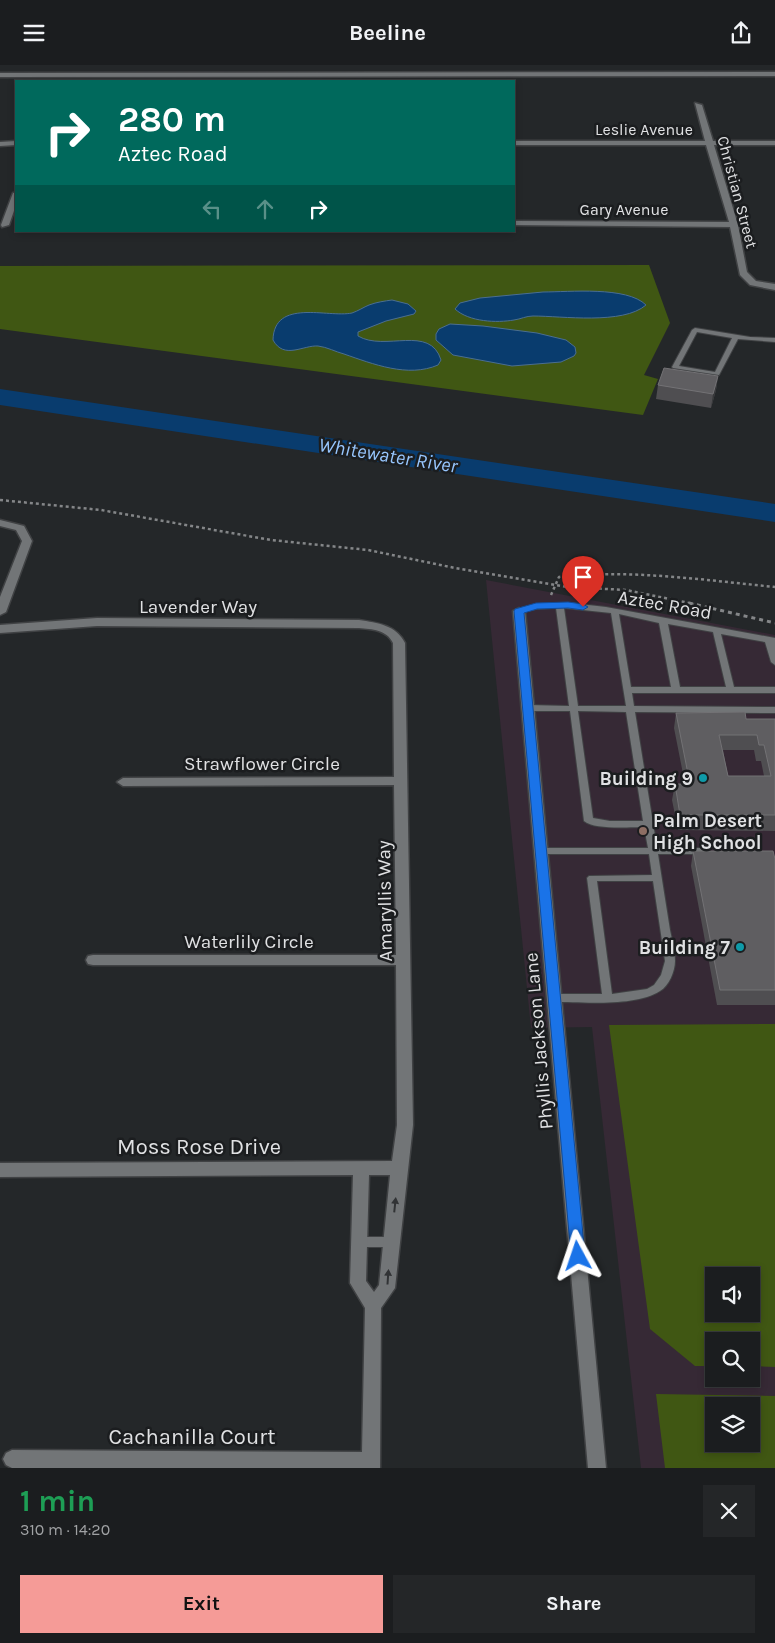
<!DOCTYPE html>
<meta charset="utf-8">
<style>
:root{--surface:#1b1d1f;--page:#242628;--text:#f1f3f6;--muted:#a0a2a4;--line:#393b3d;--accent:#f59b97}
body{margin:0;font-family:Karla,sans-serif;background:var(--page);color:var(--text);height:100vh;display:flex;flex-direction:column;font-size:19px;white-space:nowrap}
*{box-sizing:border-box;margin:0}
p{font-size:16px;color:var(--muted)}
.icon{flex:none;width:28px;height:28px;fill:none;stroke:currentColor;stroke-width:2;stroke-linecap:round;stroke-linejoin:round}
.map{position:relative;height:1403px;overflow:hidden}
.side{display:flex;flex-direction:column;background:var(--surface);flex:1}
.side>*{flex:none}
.guide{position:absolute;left:15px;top:15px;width:500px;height:152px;border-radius:0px;box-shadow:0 2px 8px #0003,0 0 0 1px var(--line);background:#00695c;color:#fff;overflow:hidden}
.controls{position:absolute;left:705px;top:1202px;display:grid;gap:10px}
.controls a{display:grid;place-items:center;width:55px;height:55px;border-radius:0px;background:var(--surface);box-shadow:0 2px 8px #0003,0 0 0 1px var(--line);font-size:25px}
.pin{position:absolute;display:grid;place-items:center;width:42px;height:42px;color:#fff;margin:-51px -21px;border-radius:50% 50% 50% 0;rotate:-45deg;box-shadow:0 0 5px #0007}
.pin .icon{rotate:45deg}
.me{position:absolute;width:55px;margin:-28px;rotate:355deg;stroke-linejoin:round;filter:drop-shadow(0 0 4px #0008)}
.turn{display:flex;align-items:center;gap:18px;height:105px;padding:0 20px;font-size:22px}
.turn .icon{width:65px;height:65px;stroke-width:2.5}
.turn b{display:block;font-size:35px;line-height:42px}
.lanes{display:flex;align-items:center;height:48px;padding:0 20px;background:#0003;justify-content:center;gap:25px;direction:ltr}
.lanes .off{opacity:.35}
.round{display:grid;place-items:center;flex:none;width:52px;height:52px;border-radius:0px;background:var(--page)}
.head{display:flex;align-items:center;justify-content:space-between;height:85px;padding:0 20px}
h1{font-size:30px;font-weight:700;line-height:38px;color:#1e9e55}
.primary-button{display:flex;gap:10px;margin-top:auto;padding:10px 20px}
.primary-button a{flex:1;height:58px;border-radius:0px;background:var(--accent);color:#111;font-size:20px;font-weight:700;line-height:58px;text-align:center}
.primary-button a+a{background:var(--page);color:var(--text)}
header{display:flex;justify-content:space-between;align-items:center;height:65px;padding:0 20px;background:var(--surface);font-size:22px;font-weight:700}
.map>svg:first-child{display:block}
.education{fill:#362935;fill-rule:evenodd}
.green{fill:#405713;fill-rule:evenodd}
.water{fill:#093c6e;stroke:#4a6e91}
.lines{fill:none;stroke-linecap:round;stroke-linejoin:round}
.river{fill:#093c6e;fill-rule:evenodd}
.service-casing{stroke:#404244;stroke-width:2}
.minor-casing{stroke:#404244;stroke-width:3}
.path-far1{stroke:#848688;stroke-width:2.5;stroke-dasharray:3 3;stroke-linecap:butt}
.path{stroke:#848688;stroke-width:3;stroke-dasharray:4 4;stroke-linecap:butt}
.service{fill:#727577;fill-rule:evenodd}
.minor{fill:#727577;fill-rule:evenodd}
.wall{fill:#4f4e51;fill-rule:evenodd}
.shaded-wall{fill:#37383a}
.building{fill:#5f5e61;stroke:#737275;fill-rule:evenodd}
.oneway{fill:#313335}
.route{fill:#1a73e8;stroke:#114b97}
.culture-dot{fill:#0f9aa8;stroke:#1b1d1f;stroke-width:2}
.education-dot{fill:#8d6e63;stroke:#1b1d1f;stroke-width:2}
.labels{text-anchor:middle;stroke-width:5;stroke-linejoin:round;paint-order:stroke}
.far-street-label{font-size:16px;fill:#e0e1e3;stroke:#1b1d1f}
.street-label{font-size:19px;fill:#e0e1e3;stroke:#1b1d1f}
.poi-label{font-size:19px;font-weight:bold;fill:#e0e1e3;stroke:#1b1d1f;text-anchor:end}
.water-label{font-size:20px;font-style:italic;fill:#97c6fe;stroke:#1b1d1f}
.near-street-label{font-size:22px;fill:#e0e1e3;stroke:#1b1d1f}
</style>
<header><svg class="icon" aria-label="menu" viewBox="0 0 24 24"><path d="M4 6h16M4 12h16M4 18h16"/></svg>Beeline<svg class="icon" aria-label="share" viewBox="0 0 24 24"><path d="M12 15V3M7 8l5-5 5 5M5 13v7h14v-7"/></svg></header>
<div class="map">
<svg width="775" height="1403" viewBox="0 0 775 1403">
<rect width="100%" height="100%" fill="#242729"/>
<path class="education" d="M486,515L775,570V1403H641L592,962L531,963ZM714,1211H751V1249H714ZM714,1276H751V1314H714ZM714,1341H751V1379H714Z"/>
<g class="green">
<polygon points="649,200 670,258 644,310 658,314 643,350 0,264 0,201"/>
<path d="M775,959V1302L751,1301V1276H714V1301H695L650,1264L609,960ZM751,1211V1249H714V1211Z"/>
<path d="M656,1329L775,1331V1403H665ZM714,1341H751V1379H714Z"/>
</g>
<g class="water">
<path d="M543,227C569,227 627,221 646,240C623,260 562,251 533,251C526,251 521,254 514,255C497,258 469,257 455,244L460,238L480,233Z"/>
<path d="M392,235L408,239L416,246L414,249L386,256L358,267V271C385,287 430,259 441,295L438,300C408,313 373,299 344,289C336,287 327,282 318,281C303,280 284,295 273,275C274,233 328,253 352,248C358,246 364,242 369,240C377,237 385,236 392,235Z"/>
<polygon points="450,259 483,261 537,268 566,275 575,282 576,288 574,291 561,297 512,301 453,290 436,275 436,269 439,264"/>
</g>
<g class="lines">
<polygon class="river" points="0,324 775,439 775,457 0,340"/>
<g class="service-casing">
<g id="service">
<path d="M695,263L750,272L775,273V277L738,274L719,310L673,303L672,302L692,265ZM697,267L732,273L715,307L679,301Z"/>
<path d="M553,538H571L606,542L775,573V600L771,597L765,577L721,569L734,622H775V628H632L634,641L775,642V648L635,647L657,783H703L706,784L708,786L706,788L703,789H658C662,815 666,840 670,865C672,875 675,886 675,896C675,906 669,921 660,926C636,942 582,937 554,937L550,936L549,933L550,930L554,929H602L587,813L589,811L652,810L649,789H541L538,788L536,786L538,784L541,783H648L644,762C630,762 594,765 584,756L570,646H528L524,643L528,640L569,641L556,543L536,544L519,548L515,546L516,544L536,540ZM564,543L611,548L626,641H578ZM619,549L659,558L671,622H631ZM668,559L713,567L726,622H680ZM578,646L626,647L643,756H610L593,753ZM597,816H653L665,896L661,910L654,920L647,924L612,929Z"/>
<polygon points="359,1172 391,1172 395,1173 397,1177 395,1181 391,1182 359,1182 355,1181 353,1177 355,1173"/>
</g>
</g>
<g class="minor-casing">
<g id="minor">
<polygon points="775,7 775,11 0,12 0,8"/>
<polygon points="695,38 702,40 713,76 775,76 775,80 714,80 738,160 747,207 756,216 775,219 775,225 750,220 740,210 730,162 514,160 514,156 729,157 706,80 514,80 514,76 705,76"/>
<polygon points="16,76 16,80 0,81 0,77"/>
<polygon points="13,128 16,128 16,140 9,160 2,162 1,160"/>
<polygon points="0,455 24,461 32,476 6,547 0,550 0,532 22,476 16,465 0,461"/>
<polygon points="519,543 525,546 606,1403 588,1403 513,546"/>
<path d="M97,553L359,555C378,558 396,560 405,578L413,1060L395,1223L381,1243L380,1403H12L6,1400L3,1394L6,1388L12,1385L362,1387L365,1243L350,1218L353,1110L0,1112V1098L392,1096L397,1060L396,900H93L88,899L86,895L88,891L93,890H396L394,720L123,721L117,717L123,713L394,712L393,578C387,565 372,564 359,563L97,561L0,568V560ZM369,1110H390L379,1220L374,1227L366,1216Z"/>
</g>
</g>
<g class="path-far1">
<polyline points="0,435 101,445 271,475 368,485 455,503 568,522 626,525 694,539"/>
<path d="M551,530L559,512C631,504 703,515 775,522"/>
</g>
<polyline class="path" points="689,538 775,558"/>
<use href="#service" class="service"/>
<use href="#minor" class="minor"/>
</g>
<g class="wall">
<polygon points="718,311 716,325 711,343 656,334 658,320"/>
<path d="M676,648L746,654H775V766L678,765L672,735L675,719H685L674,663ZM723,685H754L756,696H761L764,711H728Z"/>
<polygon points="693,786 775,794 775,940 717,940 691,801"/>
</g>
<polygon class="shaded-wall" points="718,311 716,325 711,343 713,329"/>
<g class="building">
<polygon points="664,303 718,311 713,329 658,320"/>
<path d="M745,647L746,654H775V750H680L675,719H690L676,648ZM719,670H757L759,680H764L771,711H728Z"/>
<polygon points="693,786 773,786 775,794 775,925 720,925"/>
</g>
<defs><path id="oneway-solid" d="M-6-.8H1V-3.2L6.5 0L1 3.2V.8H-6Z" transform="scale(1.25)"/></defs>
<g class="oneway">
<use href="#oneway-solid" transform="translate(395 1140) rotate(-84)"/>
<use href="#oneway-solid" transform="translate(388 1212) rotate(-86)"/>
</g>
<polygon class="route" points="568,537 583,539 588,542 583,545 568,543 537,544 524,548 585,1191 583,1196 578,1198 573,1196 571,1191 514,546 515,544 536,538"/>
<g class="culture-dot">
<circle cx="703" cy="713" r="5"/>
<circle cx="740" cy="882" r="5"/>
</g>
<circle class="education-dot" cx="643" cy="766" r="5"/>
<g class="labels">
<g class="far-street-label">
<text x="644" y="70">Leslie Avenue</text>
<text transform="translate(738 127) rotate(75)" y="6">Christian Street</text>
<text x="624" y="150">Gary Avenue</text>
</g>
<g class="street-label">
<text transform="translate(665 539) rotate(10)" y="7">Aztec Road</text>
<text x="198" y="548">Lavender Way</text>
<text x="262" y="705">Strawflower Circle</text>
<text transform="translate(384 836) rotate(-91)" y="7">Amaryllis Way</text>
<text x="249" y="883">Waterlily Circle</text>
<text transform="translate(538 976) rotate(-95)" y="7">Phyllis Jackson Lane</text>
</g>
<g class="poi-label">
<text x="693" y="720">Building 9</text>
<text x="653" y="762" text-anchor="start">Palm Desert<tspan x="653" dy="22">High School</tspan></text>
<text x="730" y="889">Building 7</text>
</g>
<g class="water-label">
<text transform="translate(388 390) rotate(9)" y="7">Whitewater River</text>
</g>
<g class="near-street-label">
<text x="199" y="1089">Moss Rose Drive</text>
<text x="192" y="1379">Cachanilla Court</text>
</g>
</g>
</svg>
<div class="controls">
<a><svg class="icon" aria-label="sound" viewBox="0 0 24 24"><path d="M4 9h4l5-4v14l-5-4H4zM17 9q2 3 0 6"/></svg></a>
<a><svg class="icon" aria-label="search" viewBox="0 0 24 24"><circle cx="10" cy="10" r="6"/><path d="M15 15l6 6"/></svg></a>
<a><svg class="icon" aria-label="layers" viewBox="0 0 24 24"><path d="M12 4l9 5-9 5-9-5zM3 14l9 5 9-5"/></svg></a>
</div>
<div class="pin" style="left:583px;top:542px;background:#d93025"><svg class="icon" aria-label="arrive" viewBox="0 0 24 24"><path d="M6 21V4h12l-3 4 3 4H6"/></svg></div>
<svg class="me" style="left:578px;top:1191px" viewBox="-20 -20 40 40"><path d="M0-17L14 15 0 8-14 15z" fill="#1a73e8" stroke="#fff" stroke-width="4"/></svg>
<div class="guide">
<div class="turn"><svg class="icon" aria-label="right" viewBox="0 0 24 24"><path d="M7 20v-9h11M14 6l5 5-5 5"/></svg><div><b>280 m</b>Aztec Road</div></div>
<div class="lanes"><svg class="icon off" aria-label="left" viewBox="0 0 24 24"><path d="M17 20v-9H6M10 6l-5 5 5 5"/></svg><svg class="icon off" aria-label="ahead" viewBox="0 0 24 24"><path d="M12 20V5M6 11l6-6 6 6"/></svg><svg class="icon" aria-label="right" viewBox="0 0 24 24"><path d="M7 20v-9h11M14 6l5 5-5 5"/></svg></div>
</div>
</div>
<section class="side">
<div class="head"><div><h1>1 min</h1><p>310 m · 14:20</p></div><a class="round"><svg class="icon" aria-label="close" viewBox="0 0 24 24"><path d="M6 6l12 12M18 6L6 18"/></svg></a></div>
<div class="primary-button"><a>Exit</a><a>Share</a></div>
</section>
